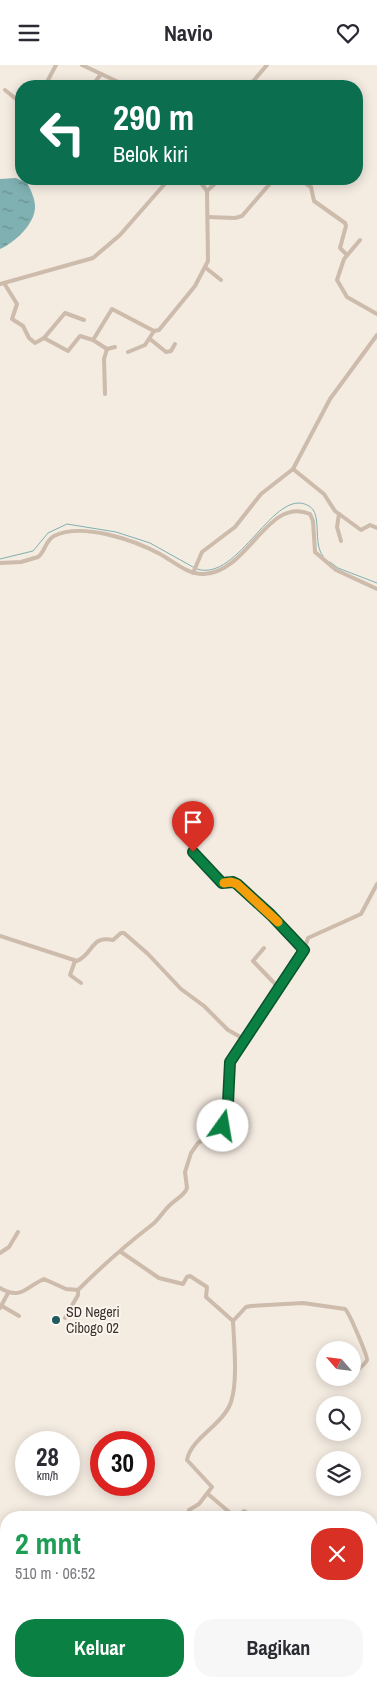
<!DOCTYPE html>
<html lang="id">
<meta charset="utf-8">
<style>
:root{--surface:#fff;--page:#f7f7f7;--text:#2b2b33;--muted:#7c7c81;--accent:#0b8043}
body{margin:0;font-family:"Archivo Narrow",sans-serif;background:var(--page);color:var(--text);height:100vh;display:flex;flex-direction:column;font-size:19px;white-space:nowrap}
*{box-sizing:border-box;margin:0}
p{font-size:16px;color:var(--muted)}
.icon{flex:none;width:28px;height:28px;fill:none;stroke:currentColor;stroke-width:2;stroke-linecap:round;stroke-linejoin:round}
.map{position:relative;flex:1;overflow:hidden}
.drawer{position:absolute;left:0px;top:1446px;width:378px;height:176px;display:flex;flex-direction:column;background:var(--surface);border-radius:20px 20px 0 0;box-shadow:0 2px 12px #0003}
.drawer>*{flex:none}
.banner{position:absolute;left:15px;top:15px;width:348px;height:105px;border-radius:20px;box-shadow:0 2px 12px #0003;background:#0b6e4f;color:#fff;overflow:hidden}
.needle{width:32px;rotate:298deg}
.fabs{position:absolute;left:316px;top:1276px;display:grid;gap:10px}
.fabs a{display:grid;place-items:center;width:45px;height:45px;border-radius:50%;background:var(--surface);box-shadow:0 2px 12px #0003;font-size:25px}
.speed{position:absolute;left:15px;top:1366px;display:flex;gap:10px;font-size:25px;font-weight:700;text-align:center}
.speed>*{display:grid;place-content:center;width:65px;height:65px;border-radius:50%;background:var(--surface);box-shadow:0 2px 12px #0003;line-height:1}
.speed small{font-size:12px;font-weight:400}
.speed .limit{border:8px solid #d22;background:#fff;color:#111}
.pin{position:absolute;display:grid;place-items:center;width:42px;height:42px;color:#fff;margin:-51px -21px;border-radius:50% 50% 50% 0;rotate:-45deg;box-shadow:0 0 5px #0007}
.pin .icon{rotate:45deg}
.me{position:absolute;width:55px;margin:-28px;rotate:13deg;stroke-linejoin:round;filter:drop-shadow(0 0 4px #0008)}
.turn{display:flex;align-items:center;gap:18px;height:105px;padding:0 15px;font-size:22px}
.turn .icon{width:65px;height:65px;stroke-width:2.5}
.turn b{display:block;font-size:35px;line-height:42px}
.round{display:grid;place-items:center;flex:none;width:52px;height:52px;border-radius:20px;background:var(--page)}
.overview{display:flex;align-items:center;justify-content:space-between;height:85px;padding:0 15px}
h1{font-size:30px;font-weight:700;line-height:38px;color:#1e9e55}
.action{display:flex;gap:10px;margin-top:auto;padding:10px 15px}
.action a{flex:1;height:58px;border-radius:20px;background:var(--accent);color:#fff;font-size:20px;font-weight:700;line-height:58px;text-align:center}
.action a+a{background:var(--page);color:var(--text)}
header{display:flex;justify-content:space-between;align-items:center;height:65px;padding:0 15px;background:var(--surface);font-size:22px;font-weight:700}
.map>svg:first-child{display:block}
.water{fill:url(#water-ripples)}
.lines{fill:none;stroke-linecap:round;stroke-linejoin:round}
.stream{stroke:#7fb0b2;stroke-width:1}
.minor{stroke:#cdbbac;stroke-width:4}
.route-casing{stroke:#07532c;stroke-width:12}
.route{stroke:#0b8043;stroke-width:9}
.slow{stroke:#f59e0b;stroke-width:9}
.poi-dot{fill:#1f5a5e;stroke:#fbf5ee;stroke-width:2}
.labels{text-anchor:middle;stroke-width:4;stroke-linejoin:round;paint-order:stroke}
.poi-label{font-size:14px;fill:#3b302b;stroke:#fbf5ee;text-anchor:start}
</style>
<header><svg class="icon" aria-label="menu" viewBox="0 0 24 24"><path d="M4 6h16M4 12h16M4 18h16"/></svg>Navio<svg class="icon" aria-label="heart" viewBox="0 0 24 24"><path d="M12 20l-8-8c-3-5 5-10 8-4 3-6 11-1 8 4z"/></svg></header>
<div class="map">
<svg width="377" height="1622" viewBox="0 0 377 1622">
<defs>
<pattern id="water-ripples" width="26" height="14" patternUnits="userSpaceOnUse" patternTransform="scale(1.25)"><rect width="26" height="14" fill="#7fb0b2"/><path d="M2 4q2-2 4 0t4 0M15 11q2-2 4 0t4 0" fill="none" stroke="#699091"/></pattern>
</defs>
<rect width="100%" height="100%" fill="#f4ebe1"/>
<path class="water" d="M16,113L27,118C31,125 35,134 35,142C35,159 14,178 0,184V114Z"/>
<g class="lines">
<g class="stream">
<polyline points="0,494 33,486 48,468 67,459 116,467 150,478 193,502"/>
<polyline points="330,497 338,503 377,518"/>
<path d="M197,504C239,518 274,420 309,441C323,449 312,478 323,491"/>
<polyline points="0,1582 6,1580"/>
<polyline points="360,1616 375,1622"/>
</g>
<g class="minor">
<polyline points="82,0 127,21"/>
<polyline points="48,15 56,0"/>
<polyline points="92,21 101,9"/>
<polyline points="249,21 267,0"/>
<polyline points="5,25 21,38"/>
<polyline points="299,114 311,122 314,136 345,158 346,161 340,183 347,190"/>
<polyline points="207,126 220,114"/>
<polyline points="208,152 235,153 242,151 274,114"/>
<polyline points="360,175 344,194 337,215 347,232 377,249"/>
<polyline points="206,203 221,215"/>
<polyline points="4,218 17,239 12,254 23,261 29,273 35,278 44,273 65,248 84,255"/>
<polyline points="0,219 93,193 120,170 169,114"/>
<polyline points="44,273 68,286 80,271 93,275"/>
<polyline points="150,274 166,287 171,286 175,279"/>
<polyline points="115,282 107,284 93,275 112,244 154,266 159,265 195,221 208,196 207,126 198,114"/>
<polyline points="128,287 145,280 154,266"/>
<polyline points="105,329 104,294 107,284"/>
<polyline points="293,404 324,429 335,446 361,465 370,460 377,463"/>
<polyline points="339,449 337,462 341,476"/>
<path d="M0,498L21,497L38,492C45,487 45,476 54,471C82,457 134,475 160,489C173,496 188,510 204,509C249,507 267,431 310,449L313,456L315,487L336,505L377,524"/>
<polyline points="193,508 202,487 235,462 261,429 293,404 330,334 377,270"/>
<polyline points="193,787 222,818 233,817 237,819 271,850 304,885"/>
<path d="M0,871L77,896C94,888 91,870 113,875L121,868H124L148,889L181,924L204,941L228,965L244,974"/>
<polyline points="264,883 253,896 278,922"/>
<polyline points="75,896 70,910 81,918"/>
<path d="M121,1187L159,1213L183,1219L187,1212L190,1211L207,1222L206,1232L233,1256C234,1279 238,1316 231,1337C223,1360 191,1373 187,1395L212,1422L199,1439L189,1445L188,1452"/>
<polyline points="0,1188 9,1182 18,1167"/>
<path d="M0,1223C21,1236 27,1221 44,1214L66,1224L78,1225C102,1201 127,1179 153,1159C160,1153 164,1145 171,1139C177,1133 184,1131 187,1123L185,1107L191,1088L198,1078L223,1061L228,1038V1003L232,991L303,887L308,873L361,849L377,819"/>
<polyline points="2,1241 19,1251"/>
<polyline points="0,1243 8,1228"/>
<polyline points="65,1253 78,1230 78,1225"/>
<path d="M233,1256L246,1242L251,1241L303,1238L345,1244C349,1247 368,1292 367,1295C365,1300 357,1305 352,1309"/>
<polyline points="348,1314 349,1312"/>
<polyline points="208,1429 235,1452"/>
<polyline points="236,1452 244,1446 255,1452"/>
<polyline points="371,1522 377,1522"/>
<polyline points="217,1616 221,1619 221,1622"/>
<polyline points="62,1622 65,1616"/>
</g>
</g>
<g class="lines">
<g class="route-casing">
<polyline id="route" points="193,787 222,818 233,817 237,819 271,850 304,885 230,997 228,1038 223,1061"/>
</g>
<use href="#route" class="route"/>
<polyline class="slow" points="224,818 231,817 237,819 278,857"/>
</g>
<circle class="poi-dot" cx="56" cy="1255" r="5"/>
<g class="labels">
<g class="poi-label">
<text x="66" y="1252">SD Negeri<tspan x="66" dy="16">Cibogo 02</tspan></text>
</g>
</g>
</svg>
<div class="fabs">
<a><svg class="needle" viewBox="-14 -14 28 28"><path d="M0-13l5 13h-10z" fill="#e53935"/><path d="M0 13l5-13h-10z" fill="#7c7c81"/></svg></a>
<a><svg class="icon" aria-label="search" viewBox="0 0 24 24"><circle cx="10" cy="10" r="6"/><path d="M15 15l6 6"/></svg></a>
<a><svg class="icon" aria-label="layers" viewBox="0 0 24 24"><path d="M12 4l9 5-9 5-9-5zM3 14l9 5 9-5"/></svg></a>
</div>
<div class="speed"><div>28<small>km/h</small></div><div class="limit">30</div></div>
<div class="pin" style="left:193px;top:787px;background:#d93025"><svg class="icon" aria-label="arrive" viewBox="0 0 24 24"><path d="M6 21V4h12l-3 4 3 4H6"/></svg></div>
<svg class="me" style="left:223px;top:1061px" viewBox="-20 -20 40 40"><circle r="19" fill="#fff"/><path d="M0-13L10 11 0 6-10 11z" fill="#0b8043"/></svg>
<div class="banner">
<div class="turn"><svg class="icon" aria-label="left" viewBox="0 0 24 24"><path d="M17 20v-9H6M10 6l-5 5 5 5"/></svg><div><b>290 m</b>Belok kiri</div></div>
</div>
<section class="drawer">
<div class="overview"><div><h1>2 mnt</h1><p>510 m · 06:52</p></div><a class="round" style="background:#d93025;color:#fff"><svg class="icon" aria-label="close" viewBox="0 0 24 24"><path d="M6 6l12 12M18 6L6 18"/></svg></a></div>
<div class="action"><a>Keluar</a><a>Bagikan</a></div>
</section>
</div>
